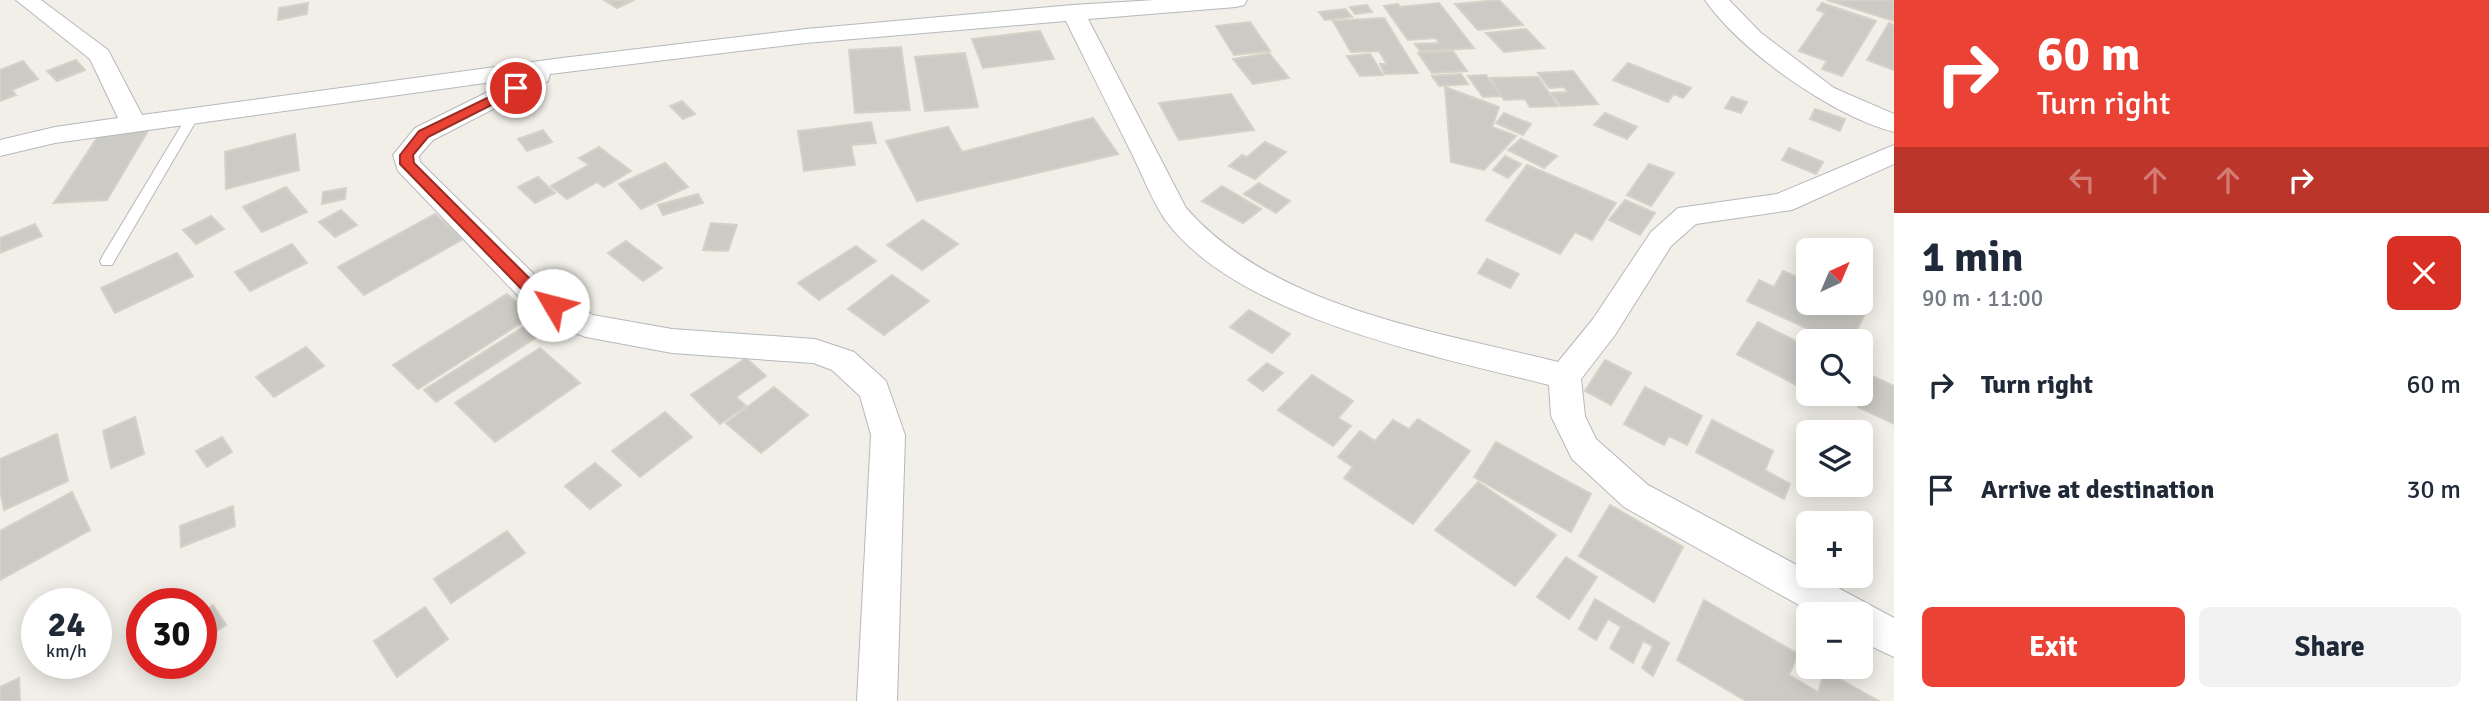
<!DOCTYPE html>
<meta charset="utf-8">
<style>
:root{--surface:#fff;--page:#f2f2f3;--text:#1f2937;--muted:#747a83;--accent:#ea4335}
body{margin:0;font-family:Signika,sans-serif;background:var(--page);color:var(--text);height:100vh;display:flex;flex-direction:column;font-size:26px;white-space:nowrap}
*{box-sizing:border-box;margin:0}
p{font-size:23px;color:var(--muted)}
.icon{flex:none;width:38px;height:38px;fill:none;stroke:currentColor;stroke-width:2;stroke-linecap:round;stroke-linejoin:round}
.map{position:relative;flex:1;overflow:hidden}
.panel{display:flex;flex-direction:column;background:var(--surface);width:595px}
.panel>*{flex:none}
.banner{background:#ea4335;color:#fff;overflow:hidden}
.needle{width:46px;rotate:44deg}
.fabs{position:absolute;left:1796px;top:238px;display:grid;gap:14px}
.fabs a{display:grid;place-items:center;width:77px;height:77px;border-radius:10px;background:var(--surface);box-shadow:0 4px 18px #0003;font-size:35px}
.speed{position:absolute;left:21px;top:588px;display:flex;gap:14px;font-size:35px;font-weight:700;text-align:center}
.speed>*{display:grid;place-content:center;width:91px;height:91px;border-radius:50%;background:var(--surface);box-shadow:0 4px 18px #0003;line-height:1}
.speed small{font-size:18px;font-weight:400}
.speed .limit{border:10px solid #d22;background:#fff;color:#111}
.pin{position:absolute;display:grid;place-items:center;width:60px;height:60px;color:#fff;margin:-30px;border:4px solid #fff;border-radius:50%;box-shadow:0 2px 7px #0007}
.me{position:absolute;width:77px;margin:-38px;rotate:307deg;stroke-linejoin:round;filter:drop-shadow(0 0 5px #0008)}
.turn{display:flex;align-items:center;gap:24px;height:147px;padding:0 28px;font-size:32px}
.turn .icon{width:91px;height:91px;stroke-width:2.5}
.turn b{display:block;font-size:49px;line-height:60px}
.lanes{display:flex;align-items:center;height:66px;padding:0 28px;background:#0003;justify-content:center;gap:35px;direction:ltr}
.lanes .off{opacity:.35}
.round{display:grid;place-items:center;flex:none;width:74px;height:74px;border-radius:10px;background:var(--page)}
.overview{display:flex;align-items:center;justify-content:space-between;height:119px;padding:0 28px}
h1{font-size:42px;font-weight:800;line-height:52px}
.cta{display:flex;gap:14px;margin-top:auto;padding:14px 28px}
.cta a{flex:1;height:80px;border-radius:10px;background:var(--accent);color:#fff;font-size:28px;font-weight:800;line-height:80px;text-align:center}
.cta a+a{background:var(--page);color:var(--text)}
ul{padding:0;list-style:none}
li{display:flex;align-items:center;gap:21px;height:105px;padding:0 28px}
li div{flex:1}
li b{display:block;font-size:26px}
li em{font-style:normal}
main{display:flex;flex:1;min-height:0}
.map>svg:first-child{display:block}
.building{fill:#cccac5;stroke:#d6d1c6;stroke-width:2}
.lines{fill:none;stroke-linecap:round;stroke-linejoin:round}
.service-casing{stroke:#b5b8bc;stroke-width:2}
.minor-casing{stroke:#b5b8bc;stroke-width:2}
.service{fill:#fff;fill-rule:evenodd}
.minor{fill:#fff;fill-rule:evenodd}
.route{fill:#ea4335;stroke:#982c22;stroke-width:2}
</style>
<main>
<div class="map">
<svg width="1894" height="701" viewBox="0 0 1894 701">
<rect width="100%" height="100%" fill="#f1efe8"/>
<g class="building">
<polygon points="604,0 634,0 617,8"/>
<polygon points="1499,0 1523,25 1478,30 1455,4"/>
<polygon points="1827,0 1894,0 1894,21"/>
<polygon points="308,3 307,14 278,20 279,8"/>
<polygon points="1439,3 1474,48 1420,51 1415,44 1439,43 1436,38 1408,40 1384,6 1398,4 1400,7"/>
<polygon points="1822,3 1876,21 1842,76 1822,69 1827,61 1799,51 1825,13 1817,10"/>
<polygon points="1367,5 1372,12 1355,14 1350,7"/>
<polygon points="1345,9 1352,17 1325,20 1319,12"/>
<polygon points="1384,18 1418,73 1385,74 1380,64 1387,64 1379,51 1351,52 1333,21"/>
<polygon points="1250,22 1270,51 1234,55 1216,26"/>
<polygon points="1889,23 1894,25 1894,70 1867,60"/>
<polygon points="1526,29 1544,48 1504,52 1486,33"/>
<polygon points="1040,31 1054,59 983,68 972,39"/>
<polygon points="901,47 910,110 855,113 849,50"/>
<polygon points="1453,51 1467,71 1432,73 1418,53"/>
<polygon points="965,53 978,107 925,111 915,57"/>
<polygon points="1269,53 1289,78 1253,84 1233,59"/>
<polygon points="1370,54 1383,75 1360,76 1347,56"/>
<polygon points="76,60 85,70 57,81 47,71"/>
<polygon points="23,61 38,79 12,90 16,95 0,101 0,70"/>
<polygon points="1628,63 1691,88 1683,98 1674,94 1668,102 1613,80"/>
<polygon points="1573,71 1598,104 1561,106 1551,93 1568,92 1564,87 1549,88 1538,73"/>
<polygon points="1461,74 1468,84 1439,86 1432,76"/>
<polygon points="1486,75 1501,96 1483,97 1468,76"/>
<polygon points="1538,77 1558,106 1530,107 1525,99 1504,100 1491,78"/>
<polygon points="1445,87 1499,107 1492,127 1516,136 1484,170 1451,162"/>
<polygon points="1231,94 1254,130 1179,140 1159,103"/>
<polygon points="1732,97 1747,102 1741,113 1725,108"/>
<polygon points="682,101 695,114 683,119 670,106"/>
<polygon points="1815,109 1845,119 1840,131 1810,119"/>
<polygon points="1504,113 1531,124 1523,135 1496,123"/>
<polygon points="1605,113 1637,127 1627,139 1594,125"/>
<polygon points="1093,118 1118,154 917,201 886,141 948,127 962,152"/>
<polygon points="871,122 876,143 851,145 855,165 804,171 798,131"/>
<polygon points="149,129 107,200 54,203 101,132"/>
<polygon points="543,130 552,142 527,151 518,139"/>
<polygon points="295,134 299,170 226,189 225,152"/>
<polygon points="1521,139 1557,156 1544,168 1508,150"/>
<polygon points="1265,142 1286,152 1255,179 1229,166 1242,155 1247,157"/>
<polygon points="599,147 631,171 604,187 597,182 567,199 551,186 589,165 579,158"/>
<polygon points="1789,148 1823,162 1816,174 1782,160"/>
<polygon points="1505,156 1521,164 1508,178 1493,170"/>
<polygon points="665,163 688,187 641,209 619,184"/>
<polygon points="1649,164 1674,173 1651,206 1627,195"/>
<polygon points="1527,165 1616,203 1592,240 1575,232 1560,254 1486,220"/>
<polygon points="538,177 555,193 535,203 518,187"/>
<polygon points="1259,183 1290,201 1276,213 1244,194"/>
<polygon points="1222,186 1261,209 1243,223 1202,201"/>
<polygon points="286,187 307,212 262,232 243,207"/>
<polygon points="346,188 345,199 322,204 323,192"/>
<polygon points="698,194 703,203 663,215 658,205"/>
<polygon points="1625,200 1655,213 1640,235 1609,220"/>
<polygon points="341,210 357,225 335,237 319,222"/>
<polygon points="435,214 463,239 364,295 338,267"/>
<polygon points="211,216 224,229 196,244 183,230"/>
<polygon points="923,220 958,244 922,270 887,245"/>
<polygon points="711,223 737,225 728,251 703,250"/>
<polygon points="35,224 42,236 0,253 0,238"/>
<polygon points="626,241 662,268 643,281 608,253"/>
<polygon points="292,244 307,263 250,291 235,272"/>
<polygon points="856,246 876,261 819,300 798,283"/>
<polygon points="177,253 193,276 115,313 101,288"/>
<polygon points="1487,259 1519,274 1510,288 1478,273"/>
<polygon points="1783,271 1808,282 1808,303 1853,303 1867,309 1854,336 1847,332 1842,341 1834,341 1747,301 1759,280 1774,287"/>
<polygon points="892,275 929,301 884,335 848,309"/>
<polygon points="507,294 532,316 418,389 393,365"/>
<polygon points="1249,310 1290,334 1272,353 1230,327"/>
<polygon points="1758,322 1808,347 1808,391 1737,354"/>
<polygon points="525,326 537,337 436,402 424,390"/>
<polygon points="306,347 324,366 274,397 256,377"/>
<polygon points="540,348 580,383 495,442 455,403"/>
<polygon points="746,358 766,376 736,397 746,406 720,424 691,395"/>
<polygon points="1605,360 1631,373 1611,405 1585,391"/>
<polygon points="1267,363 1283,373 1263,391 1248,380"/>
<polygon points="1312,375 1353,401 1338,418 1351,426 1333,446 1278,410"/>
<polygon points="1870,375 1894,386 1894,424 1858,407"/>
<polygon points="774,387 808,415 761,453 726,423"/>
<polygon points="1645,387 1702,416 1687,445 1669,436 1664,445 1624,424"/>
<polygon points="665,412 692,437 640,477 612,451"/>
<polygon points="135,417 144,454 111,468 103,431"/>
<polygon points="1418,419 1470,451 1413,524 1344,478 1353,467 1338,457 1360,431 1375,441 1393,420 1409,429"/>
<polygon points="1712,420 1773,451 1765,470 1790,484 1784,499 1696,452"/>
<polygon points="57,434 68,481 4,510 0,490 0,459"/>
<polygon points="222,437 232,452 207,467 196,451"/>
<polygon points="1496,442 1591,494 1571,532 1474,477"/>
<polygon points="595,463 621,485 590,509 565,486"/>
<polygon points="1478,482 1556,535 1515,586 1435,530"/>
<polygon points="72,492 90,530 0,580 0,531"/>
<polygon points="1610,505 1683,547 1654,602 1579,556"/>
<polygon points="233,506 235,526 181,547 180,526"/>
<polygon points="507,531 525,553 451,603 434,579"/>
<polygon points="1566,557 1597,577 1569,619 1537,597"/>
<polygon points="70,590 79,604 50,604"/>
<polygon points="1595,599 1669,643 1653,676 1642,668 1653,646 1643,641 1633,663 1610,648 1621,627 1608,619 1596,640 1579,629"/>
<polygon points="1704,600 1798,654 1789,675 1818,692 1825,671 1879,701 1746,701 1677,660"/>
<polygon points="213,605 226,625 201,641 201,613"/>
<polygon points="425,607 448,639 397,677 374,641"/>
<polygon points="37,612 37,645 23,621"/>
<polygon points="19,678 20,701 0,701 0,687"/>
</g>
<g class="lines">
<g class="service-casing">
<polygon id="service" points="193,112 199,116 112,265 102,265 100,261 102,257 187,116"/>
</g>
<g class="minor-casing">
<g id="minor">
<path d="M16,0H41L108,50L142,115L562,58L806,29L1073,5L1155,0H1247L1244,5L1236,7L1088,19L1186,208C1274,308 1434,331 1558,362L1593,319L1651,232L1678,208L1777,194L1894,145V164L1792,210L1696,224L1671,246L1615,335L1581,379L1585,416L1596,439L1648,485L1808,571V576H1816L1894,618V657L1860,641V614H1815L1624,507L1572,459L1551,416L1549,385C1436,356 1238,318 1166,221C1152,201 1143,176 1132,154C1110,110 1088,66 1066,21L806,43L550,74L548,81L433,140L419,156L420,162L547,287L593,315L672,329L815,339L854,352L886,381L905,435L897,701H857L871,435L860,396L832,370L813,363L672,353L586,337L575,333L525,303L398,171L393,155L415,128L514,79L55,143L0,156V140L55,127L118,118L90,59Z"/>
<path d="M1705,0H1729L1761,33L1834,88L1894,114V132C1833,116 1741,52 1705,0Z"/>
</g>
</g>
<use href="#service" class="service"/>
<use href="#minor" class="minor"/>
</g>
<polygon class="route" points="516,84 523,88 521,90 428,137 413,155 414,163 542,291 561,305 558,309 553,311 531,299 400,164 400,155 419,131"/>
</svg>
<div class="fabs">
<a><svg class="needle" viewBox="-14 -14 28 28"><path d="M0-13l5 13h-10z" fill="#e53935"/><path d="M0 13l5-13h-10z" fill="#747a83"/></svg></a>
<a><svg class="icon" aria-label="search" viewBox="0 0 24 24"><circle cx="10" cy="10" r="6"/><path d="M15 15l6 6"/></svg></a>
<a><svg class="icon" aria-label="layers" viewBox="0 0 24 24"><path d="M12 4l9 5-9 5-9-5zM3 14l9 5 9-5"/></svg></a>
<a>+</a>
<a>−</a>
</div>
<div class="speed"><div>24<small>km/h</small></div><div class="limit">30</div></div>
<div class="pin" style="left:516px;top:88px;background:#d93025"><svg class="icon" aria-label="arrive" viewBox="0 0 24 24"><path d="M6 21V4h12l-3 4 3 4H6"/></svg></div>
<svg class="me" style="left:553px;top:305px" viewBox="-20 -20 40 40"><circle r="19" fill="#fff"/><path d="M0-13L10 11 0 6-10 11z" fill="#ea4335"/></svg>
</div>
<section class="panel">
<div class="banner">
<div class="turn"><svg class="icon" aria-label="right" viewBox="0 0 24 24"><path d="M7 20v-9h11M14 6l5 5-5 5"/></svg><div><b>60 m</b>Turn right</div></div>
<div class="lanes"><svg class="icon off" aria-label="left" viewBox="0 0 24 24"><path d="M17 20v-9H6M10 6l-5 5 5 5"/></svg><svg class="icon off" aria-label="ahead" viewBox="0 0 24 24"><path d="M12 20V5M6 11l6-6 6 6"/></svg><svg class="icon off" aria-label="ahead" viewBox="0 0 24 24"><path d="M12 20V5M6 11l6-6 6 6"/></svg><svg class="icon" aria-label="right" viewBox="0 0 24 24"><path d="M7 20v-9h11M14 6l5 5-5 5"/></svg></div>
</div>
<div class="overview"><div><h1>1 min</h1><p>90 m · 11:00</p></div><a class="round" style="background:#d93025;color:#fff"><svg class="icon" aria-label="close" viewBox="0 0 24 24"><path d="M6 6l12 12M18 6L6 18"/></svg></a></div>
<ul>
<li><svg class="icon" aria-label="right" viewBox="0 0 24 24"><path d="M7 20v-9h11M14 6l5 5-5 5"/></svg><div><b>Turn right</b></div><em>60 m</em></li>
<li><svg class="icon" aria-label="arrive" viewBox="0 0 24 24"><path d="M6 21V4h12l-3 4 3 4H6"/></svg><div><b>Arrive at destination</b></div><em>30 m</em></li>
</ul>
<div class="cta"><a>Exit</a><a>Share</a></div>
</section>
</main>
